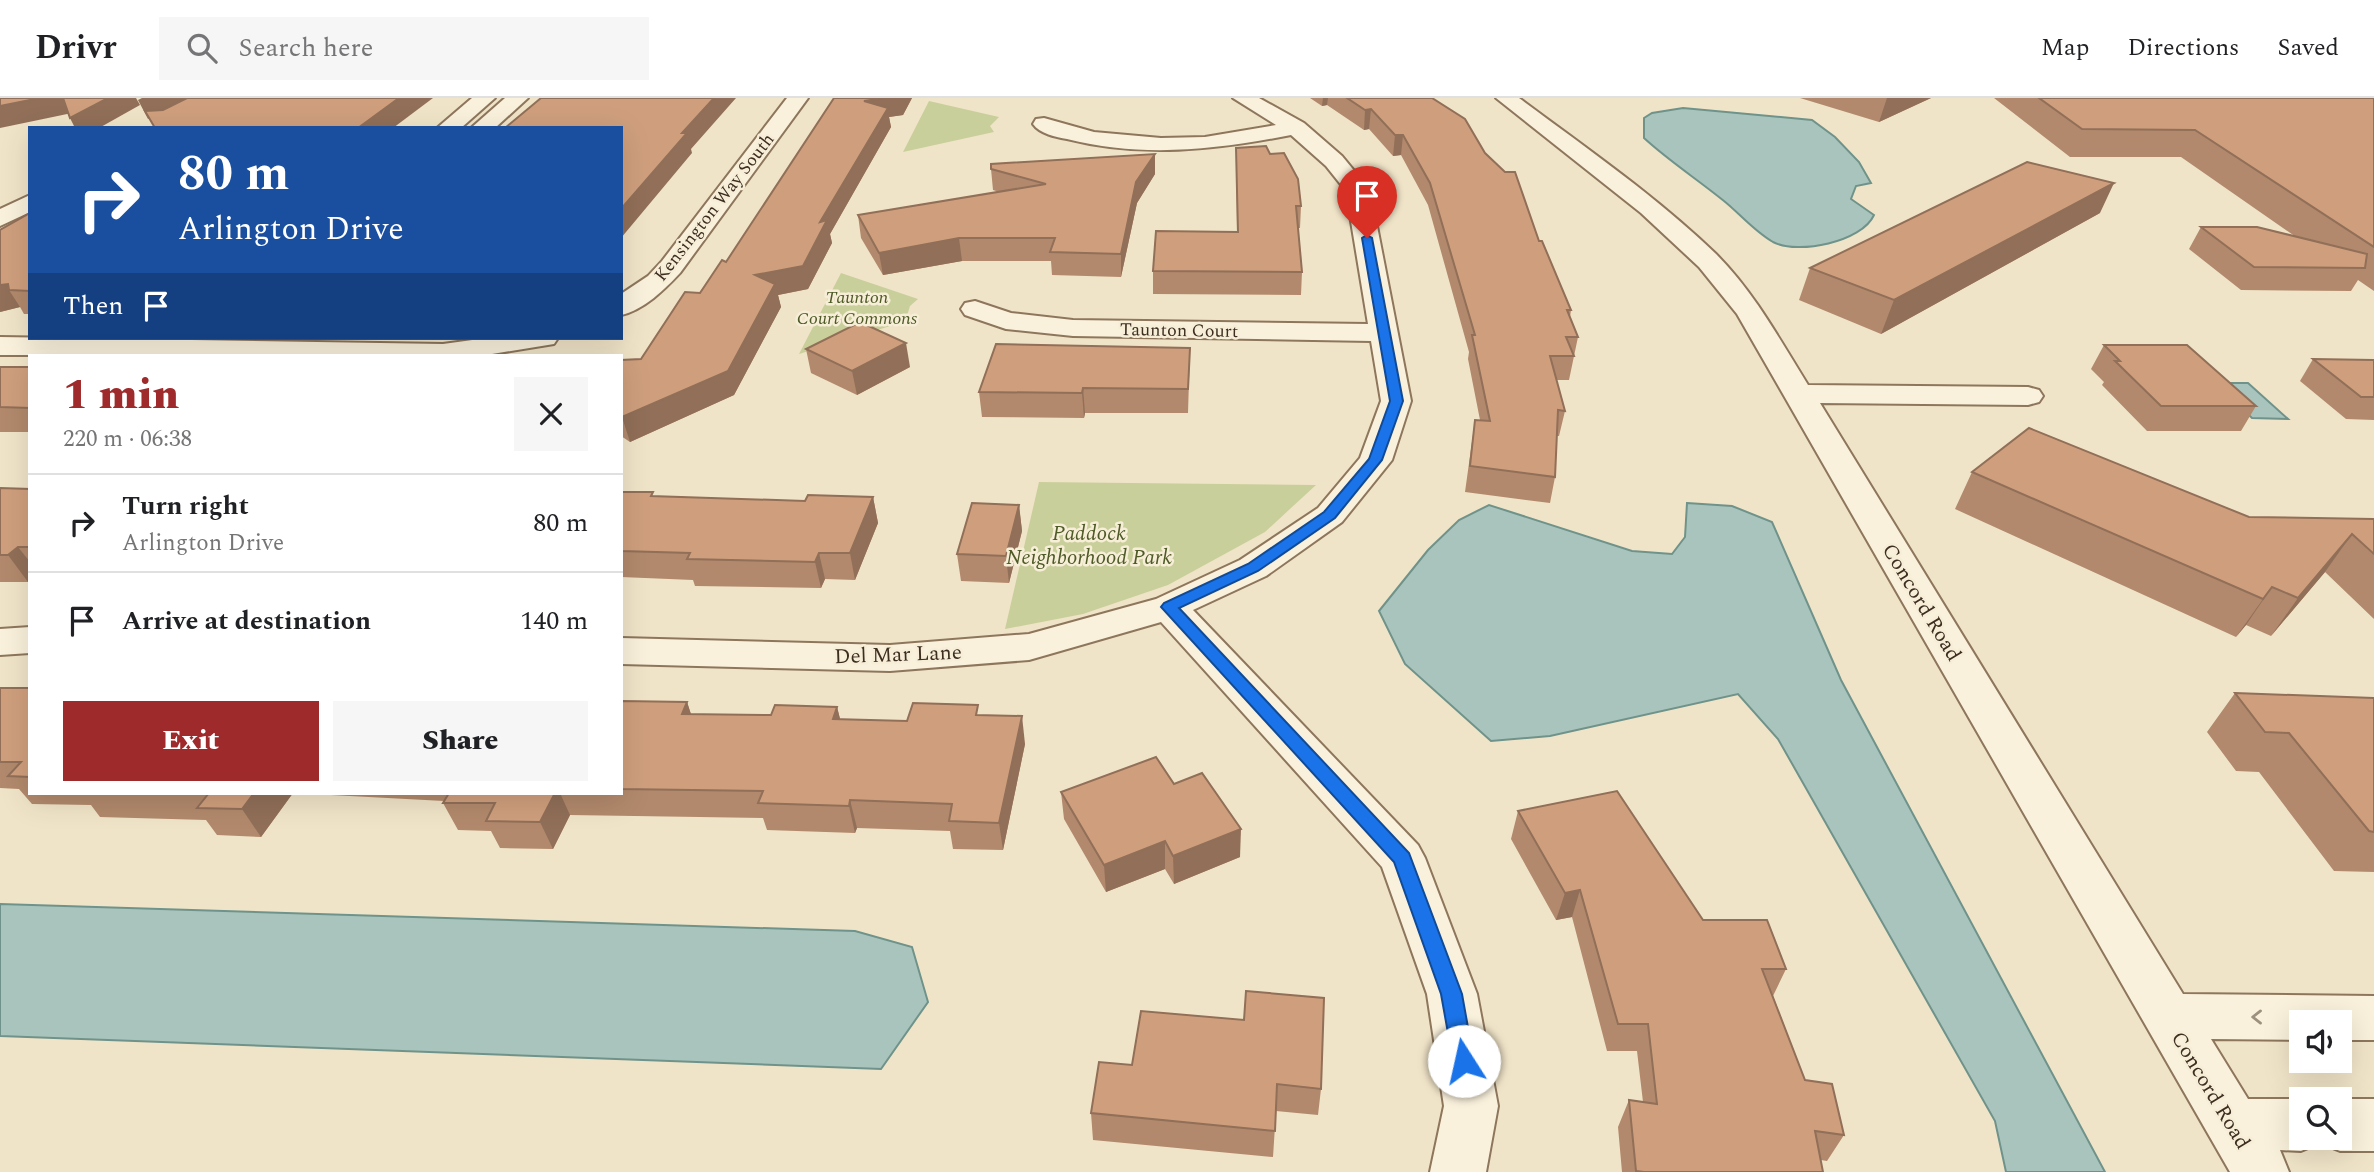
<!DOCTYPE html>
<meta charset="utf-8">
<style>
:root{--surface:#fff;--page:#f6f6f6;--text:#202124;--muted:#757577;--line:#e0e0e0;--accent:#9e2a2b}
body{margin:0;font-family:Spectral,serif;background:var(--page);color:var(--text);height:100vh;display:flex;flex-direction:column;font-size:26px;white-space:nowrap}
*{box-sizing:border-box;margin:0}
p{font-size:23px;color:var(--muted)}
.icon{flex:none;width:38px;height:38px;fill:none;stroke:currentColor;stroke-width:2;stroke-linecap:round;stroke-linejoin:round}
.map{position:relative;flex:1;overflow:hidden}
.panel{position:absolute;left:28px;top:256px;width:595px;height:441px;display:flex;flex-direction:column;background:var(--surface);border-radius:0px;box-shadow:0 7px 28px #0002}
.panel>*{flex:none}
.hud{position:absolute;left:28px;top:28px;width:595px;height:214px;border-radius:0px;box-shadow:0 7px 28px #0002;background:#1a4fa0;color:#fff;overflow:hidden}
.controls{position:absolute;left:2289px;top:912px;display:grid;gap:14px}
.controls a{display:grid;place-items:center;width:63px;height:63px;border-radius:0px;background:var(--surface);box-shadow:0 7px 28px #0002;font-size:35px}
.pin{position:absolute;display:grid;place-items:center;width:60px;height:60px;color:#fff;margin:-72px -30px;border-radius:50% 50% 50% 0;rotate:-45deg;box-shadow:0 0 7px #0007}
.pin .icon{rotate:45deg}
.me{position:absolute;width:77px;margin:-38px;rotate:350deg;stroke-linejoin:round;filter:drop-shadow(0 0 5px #0008)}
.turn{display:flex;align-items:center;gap:24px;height:147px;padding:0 35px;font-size:32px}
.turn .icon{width:91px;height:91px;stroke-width:2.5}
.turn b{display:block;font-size:49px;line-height:60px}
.then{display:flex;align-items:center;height:66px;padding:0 35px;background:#0003;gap:14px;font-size:26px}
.round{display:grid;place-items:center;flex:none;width:74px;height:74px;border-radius:0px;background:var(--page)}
.head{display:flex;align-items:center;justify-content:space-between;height:119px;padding:0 35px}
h1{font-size:42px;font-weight:800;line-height:52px;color:var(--accent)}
.primary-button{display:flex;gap:14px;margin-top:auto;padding:14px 35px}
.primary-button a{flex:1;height:80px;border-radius:0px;background:var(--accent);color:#fff;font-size:28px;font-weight:800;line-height:80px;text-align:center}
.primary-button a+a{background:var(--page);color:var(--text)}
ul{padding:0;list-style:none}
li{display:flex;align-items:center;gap:21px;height:98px;padding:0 35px;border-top:2px solid var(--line)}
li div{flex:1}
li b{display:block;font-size:26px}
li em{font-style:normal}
header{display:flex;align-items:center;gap:42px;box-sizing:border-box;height:98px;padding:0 35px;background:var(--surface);border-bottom:2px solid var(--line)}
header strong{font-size:33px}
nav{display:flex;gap:38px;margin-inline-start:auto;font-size:24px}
.search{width:490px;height:63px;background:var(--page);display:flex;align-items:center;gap:18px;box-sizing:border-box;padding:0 24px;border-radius:0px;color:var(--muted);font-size:26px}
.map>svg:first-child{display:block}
.green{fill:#c9cf9b}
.water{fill:#a9c4bc;stroke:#6f938a;stroke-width:2}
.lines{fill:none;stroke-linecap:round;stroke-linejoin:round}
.minor-casing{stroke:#8d765c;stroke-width:4}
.minor{fill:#faf1dc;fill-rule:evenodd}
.wall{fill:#b2896c}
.shaded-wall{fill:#916f58}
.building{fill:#cf9f7d;stroke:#916f58;stroke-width:2}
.oneway{stroke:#9c907e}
.route{fill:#1a73e8;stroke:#114b97;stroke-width:2}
.labels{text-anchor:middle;stroke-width:5;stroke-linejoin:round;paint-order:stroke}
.far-street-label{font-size:18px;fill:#3d2e20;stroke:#f7eed8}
.far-park-label{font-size:18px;font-style:italic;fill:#4d5a26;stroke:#f7eed8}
.park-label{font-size:21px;font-style:italic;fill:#4d5a26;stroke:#f7eed8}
.street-label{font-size:21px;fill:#3d2e20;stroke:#f7eed8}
</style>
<header>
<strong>Drivr</strong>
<div class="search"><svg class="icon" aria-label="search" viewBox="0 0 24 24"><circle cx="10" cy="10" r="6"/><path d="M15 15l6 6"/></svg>Search here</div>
<nav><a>Map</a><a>Directions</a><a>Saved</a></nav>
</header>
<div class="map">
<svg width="2374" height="1074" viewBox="0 0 2374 1074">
<rect width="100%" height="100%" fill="#f0e4c8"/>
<g class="green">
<polygon points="929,3 999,19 990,28 994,34 903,54"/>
<polygon points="841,175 918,201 910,208 907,218 910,222 799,256"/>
<polygon points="1039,384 1316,387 1265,434 1168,487 1083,516 1005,531"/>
</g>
<g class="water">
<path d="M1683,10L1812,22L1835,39L1859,64L1871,85L1856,88L1851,101L1874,117C1862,144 1798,157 1773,144C1755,134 1739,115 1724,103C1697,81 1669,63 1644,40V20L1652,15Z"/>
<polygon points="2215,285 2248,285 2288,321 2252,320"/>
<polygon points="1687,405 1732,408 1772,424 1841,582 2105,1074 2006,1074 1995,1023 1778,641 1738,596 1550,638 1491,643 1405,566 1379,513 1428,452 1459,422 1489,407 1632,453 1672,456 1685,439"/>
<polygon points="0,806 855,833 912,849 928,904 881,971 0,938"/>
</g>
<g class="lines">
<g class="minor-casing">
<g id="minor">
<polygon points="472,0 495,0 461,30 437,30"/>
<polygon points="505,0 528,0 495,30 471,30"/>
<path d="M787,0H808L680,175C665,191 644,212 621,217V196L648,178L662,163Z"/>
<path d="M1233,0H1259L1304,25L1342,58L1370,92L1411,303L1392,362L1342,424L1266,478L1193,512L1418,747L1425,760L1477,896L1498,1008L1486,1074H1430L1444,1008L1427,896L1382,769L1161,524L1029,562L890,573L621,566V540L890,547L1029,536L1156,501L1240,462L1318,410L1360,360L1381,303L1371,243L1073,238L1006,231L965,217L961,211L965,205L975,203L1011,215L1073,222L1368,226L1346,93L1326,68L1291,37C1215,52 1142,60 1067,41C1056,39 1040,36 1033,26L1036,21L1044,20L1094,34L1161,40L1205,39L1276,27Z"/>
<path d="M1496,0H1519C1586,50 1656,98 1716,156C1754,194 1780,242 1808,287L2028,289L2039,292L2043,298L2039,304L2028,307L1820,305L2183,896L2374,898V942H2340V924H2301V942L2211,941L2248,1001H2301V1040H2340V1001H2374V1053H2340L2320,1045L2301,1053L2280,1052L2289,1074H2230L1737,216L1699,169L1641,115Z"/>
<polygon points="30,97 30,114 0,128 0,111"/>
<polygon points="0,239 443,246 487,240 558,240 554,246 486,257 0,257"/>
<polygon points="30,529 30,555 0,557 0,531"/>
</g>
</g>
<use href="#minor" class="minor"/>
</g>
<g class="wall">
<polygon points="834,0 912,0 903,17 889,19 891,29 830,136 832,145 808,191 778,197 781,209 734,297 630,344 621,338 621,262 641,261 726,164"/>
<polygon points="1310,0 1432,0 1485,55 1539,143 1571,212 1570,219 1578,239 1569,282 1556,282 1565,313 1559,338 1557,338 1555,379 1550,405 1465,394 1475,322 1480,322 1468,261 1469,254 1428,107 1401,57 1393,58 1369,31 1364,32 1327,7 1322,8"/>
<polygon points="1800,0 1931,0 1879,24"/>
<polygon points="1994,0 2374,0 2374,193 2358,182 2351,193 2241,192 2189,151 2201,129 2296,139 2181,59 2070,59"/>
<polygon points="1236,50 1301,108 1300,130 1298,130 1302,174 1301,197 1153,196 1153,173 1237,134"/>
<polygon points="991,71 1155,76 1137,105 1121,179 1052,177 1051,163 962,163 883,177 861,140 858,117 999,94 993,92"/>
<polygon points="30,115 30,216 24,216 20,209 0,214"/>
<polygon points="2100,115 1881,236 1799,202 1810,170"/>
<polygon points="2104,247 2256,308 2241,333 2147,333 2102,287 2104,284 2091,271"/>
<polygon points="1190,250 1188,315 1085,315 1084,320 982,319 979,294"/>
<polygon points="806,251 910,269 857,297 811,275"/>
<polygon points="2313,261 2374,262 2374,322 2346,321 2300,283"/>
<rect x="0" y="269" width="30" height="65"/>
<polygon points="1972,374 2249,419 2374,421 2374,521 2325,474 2271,538 2246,527 2236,539 1955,411"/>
<polygon points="0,390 30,391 30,482 28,484 0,484"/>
<polygon points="621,394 654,398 805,403 873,399 878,425 855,482 825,481 821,490 695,488 693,482 621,479"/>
<polygon points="1019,407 1022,433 1009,485 961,483 957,456"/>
<polygon points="0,590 30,590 30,695 621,695 621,603 687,604 691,616 771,617 837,609 840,621 907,623 979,617 1025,646 1003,752 953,751 950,733 857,730 855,735 767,732 763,720 570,717 553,751 500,750 491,733 458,732 443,705 444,703 293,695 261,739 217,737 206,722 100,719 91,707 32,706 19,691 0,690"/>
<polygon points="2235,595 2374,600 2374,774 2334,773 2259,674 2236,673 2207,634"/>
<polygon points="1174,686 1240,759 1174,786 1165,771 1106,794 1064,721 1061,694"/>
<polygon points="1518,713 1786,871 1773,898 1805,982 1844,1037 1827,1063 1821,1062 1823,1074 1622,1074 1618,1029 1629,1002 1643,1004 1637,953 1607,953 1572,819 1556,822 1511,741"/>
<polygon points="1099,964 1321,991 1318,1017 1276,1013 1273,1059 1093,1042 1091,1015"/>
</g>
<g class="shaded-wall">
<polygon points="40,0 64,0 72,15 0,30 0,8"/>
<polygon points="108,0 136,0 140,7 99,30 75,30 70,20"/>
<polygon points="142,0 191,0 148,21 138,2"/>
<polygon points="399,0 433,0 393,30 358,30"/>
<polygon points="714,0 736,0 691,51 692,55 621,140 621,111 682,35"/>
<polygon points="884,0 912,0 903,17 889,19 891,29 830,136 832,145 808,191 778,197 781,209 734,297 630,344 622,319 755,177 820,124 864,3"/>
<polygon points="1323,0 1328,0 1327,7 1322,8"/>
<polygon points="1887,0 1931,0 1879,24"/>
<polygon points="1371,11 1369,31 1364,32 1365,12"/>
<polygon points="1395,37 1403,37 1401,57 1393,58"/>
<polygon points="1155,56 1155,76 1137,105 1121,179 1121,156 1136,84"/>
<polygon points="2114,85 2100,115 1881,236 1894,202"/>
<polygon points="959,140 962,163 883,177 879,155"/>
<polygon points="8,186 9,192 20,209 0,214 0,187"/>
<polygon points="906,245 910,269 857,297 852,273"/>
<polygon points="1083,290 1085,315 1084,320 1082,295"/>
<polygon points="873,399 878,425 855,482 850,455"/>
<polygon points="1019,407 1022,433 1009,485 1006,458"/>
<polygon points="2352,436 2325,474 2271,538 2298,500"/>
<polygon points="18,449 30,464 30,482 28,484 8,457"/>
<polygon points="819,455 825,481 821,490 815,464"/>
<polygon points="2272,489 2246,527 2236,539 2263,501"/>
<polygon points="687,604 696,632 682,616"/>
<polygon points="837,609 844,636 833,621"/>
<polygon points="1022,618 1025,646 1003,752 999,725"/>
<polygon points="254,695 293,695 261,739 242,711"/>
<polygon points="555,695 560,695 570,717 553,751 540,724"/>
<polygon points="850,702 857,730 855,735 849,708"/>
<polygon points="1241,731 1240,759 1174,786 1173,758"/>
<polygon points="1165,743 1165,771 1106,794 1104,767"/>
<polygon points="1580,792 1572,819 1556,822 1565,795"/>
</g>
<g class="building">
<polygon points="0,0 40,0 0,8"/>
<polygon points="63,0 108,0 70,20"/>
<polygon points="187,0 399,0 358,30 155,30 145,13 163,12"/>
<polygon points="541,0 714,0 682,35 687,35 621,111 621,30 505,30"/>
<polygon points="834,0 884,0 864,3 888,10 820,124 827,122 803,168 755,177 775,186 728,273 622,319 621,262 641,261 685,194 700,195 722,162 726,164"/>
<polygon points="1347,0 1432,0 1465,21 1485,55 1505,74 1515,74 1539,143 1542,143 1571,212 1567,212 1578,239 1566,239 1574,258 1550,258 1565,313 1558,312 1555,379 1470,368 1475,322 1490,323 1472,237 1475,237 1430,85 1403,37 1395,37 1371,11 1365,12"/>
<polygon points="2039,0 2374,0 2374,149 2195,32 2082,31"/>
<polygon points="1266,48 1270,56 1284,55 1298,81 1301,108 1296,108 1302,174 1153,173 1156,133 1238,134 1236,50"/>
<polygon points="1155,56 1136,84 1121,156 1050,154 1055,140 959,140 879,155 858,117 1046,86 991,71 991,66"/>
<polygon points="2027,64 2114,85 1894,202 1810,170"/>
<polygon points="30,115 30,193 9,192 8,186 0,187 0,132"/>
<polygon points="2201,129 2257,129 2367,156 2365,170 2254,169"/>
<polygon points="860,224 906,245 852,273 806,251"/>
<polygon points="996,246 1190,250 1188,291 1083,290 1082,295 979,294"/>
<polygon points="2104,247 2187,247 2256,308 2161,308 2115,263 2120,263"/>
<polygon points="2313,261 2374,262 2374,299 2361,299"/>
<polygon points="0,269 30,269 30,310 0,309"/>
<polygon points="2029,330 2249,419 2374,421 2374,456 2352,436 2298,500 2272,489 2263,501 1972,374"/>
<polygon points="0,390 30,391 30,449 18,449 8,457 0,457"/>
<polygon points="621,394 653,394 651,398 805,403 808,397 873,399 850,455 819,455 815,464 687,461 690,455 621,453"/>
<polygon points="972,405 1019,407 1006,458 957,456"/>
<polygon points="0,590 30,590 30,679 8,678 21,664 0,664"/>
<polygon points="2235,595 2374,600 2374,734 2369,733 2289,635 2265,634"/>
<polygon points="621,603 687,604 682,616 771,617 775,607 837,609 833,621 907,623 913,605 978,607 976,617 1022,618 999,725 949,723 952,706 850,702 849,708 758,705 763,693 621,691"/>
<polygon points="1156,659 1174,686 1202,675 1241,731 1173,758 1165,743 1104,767 1061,694"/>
<polygon points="1617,693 1703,822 1767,822 1786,871 1762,871 1805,982 1832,986 1844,1037 1815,1033 1823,1074 1644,1074 1636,1073 1629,1002 1657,1006 1648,926 1618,926 1580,792 1565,795 1518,713"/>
<polygon points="209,695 254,695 242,711 197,710"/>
<polygon points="449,695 555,695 540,724 486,723 495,705 443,705"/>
<polygon points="1246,893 1324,900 1321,991 1277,986 1275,1033 1091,1015 1099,964 1132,967 1141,913 1244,922"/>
</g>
<defs><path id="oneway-chevron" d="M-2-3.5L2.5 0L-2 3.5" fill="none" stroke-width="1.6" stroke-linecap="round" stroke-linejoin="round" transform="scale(1.75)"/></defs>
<use class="oneway" href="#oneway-chevron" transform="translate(2257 919) rotate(-180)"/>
<polygon class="route" points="1367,137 1372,140 1403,303 1382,362 1335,420 1258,473 1179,510 1409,755 1462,896 1474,963 1471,970 1464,973 1456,970 1453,963 1441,896 1394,764 1161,509 1164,505 1248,466 1324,414 1369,361 1390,303 1362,140"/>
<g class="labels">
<g class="far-street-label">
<text transform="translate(714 109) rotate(-52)" y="6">Kensington Way South</text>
<text transform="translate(1179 232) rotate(1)" y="6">Taunton Court</text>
</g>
<g class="far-park-label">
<text x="857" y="205">Taunton<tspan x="857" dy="21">Court Commons</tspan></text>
</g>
<g class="park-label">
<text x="1089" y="442">Paddock<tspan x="1089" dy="24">Neighborhood Park</tspan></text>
</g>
<g class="street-label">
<text transform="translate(1922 504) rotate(59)" y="7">Concord Road</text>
<text transform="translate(898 556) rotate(-2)" y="7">Del Mar Lane</text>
<text transform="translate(2211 992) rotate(59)" y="7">Concord Road</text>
</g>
</g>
</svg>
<div class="controls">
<a><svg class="icon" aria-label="sound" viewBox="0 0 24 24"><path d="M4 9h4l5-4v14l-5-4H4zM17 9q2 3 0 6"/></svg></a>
<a><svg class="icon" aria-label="search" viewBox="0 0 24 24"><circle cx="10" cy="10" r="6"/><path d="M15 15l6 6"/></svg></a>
</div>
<div class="pin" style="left:1367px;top:140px;background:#d93025"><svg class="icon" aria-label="arrive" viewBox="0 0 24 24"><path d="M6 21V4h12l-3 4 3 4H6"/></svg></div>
<svg class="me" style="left:1464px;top:963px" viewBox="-20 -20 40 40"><circle r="19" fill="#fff"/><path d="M0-13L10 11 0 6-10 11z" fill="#1a73e8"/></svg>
<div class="hud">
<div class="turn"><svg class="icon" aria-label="right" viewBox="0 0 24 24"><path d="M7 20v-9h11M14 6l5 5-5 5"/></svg><div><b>80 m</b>Arlington Drive</div></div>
<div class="then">Then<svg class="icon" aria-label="arrive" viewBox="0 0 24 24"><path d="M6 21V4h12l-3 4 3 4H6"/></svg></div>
</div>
<section class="panel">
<div class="head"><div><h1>1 min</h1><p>220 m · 06:38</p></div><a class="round"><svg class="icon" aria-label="close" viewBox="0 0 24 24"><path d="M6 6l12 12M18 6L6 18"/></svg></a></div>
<ul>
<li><svg class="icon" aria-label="right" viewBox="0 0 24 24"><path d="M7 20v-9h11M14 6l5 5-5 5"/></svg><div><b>Turn right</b><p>Arlington Drive</p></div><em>80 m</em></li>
<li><svg class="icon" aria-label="arrive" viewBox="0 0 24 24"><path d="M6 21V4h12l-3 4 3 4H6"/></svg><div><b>Arrive at destination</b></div><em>140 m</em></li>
</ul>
<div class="primary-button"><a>Exit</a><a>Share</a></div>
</section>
</div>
